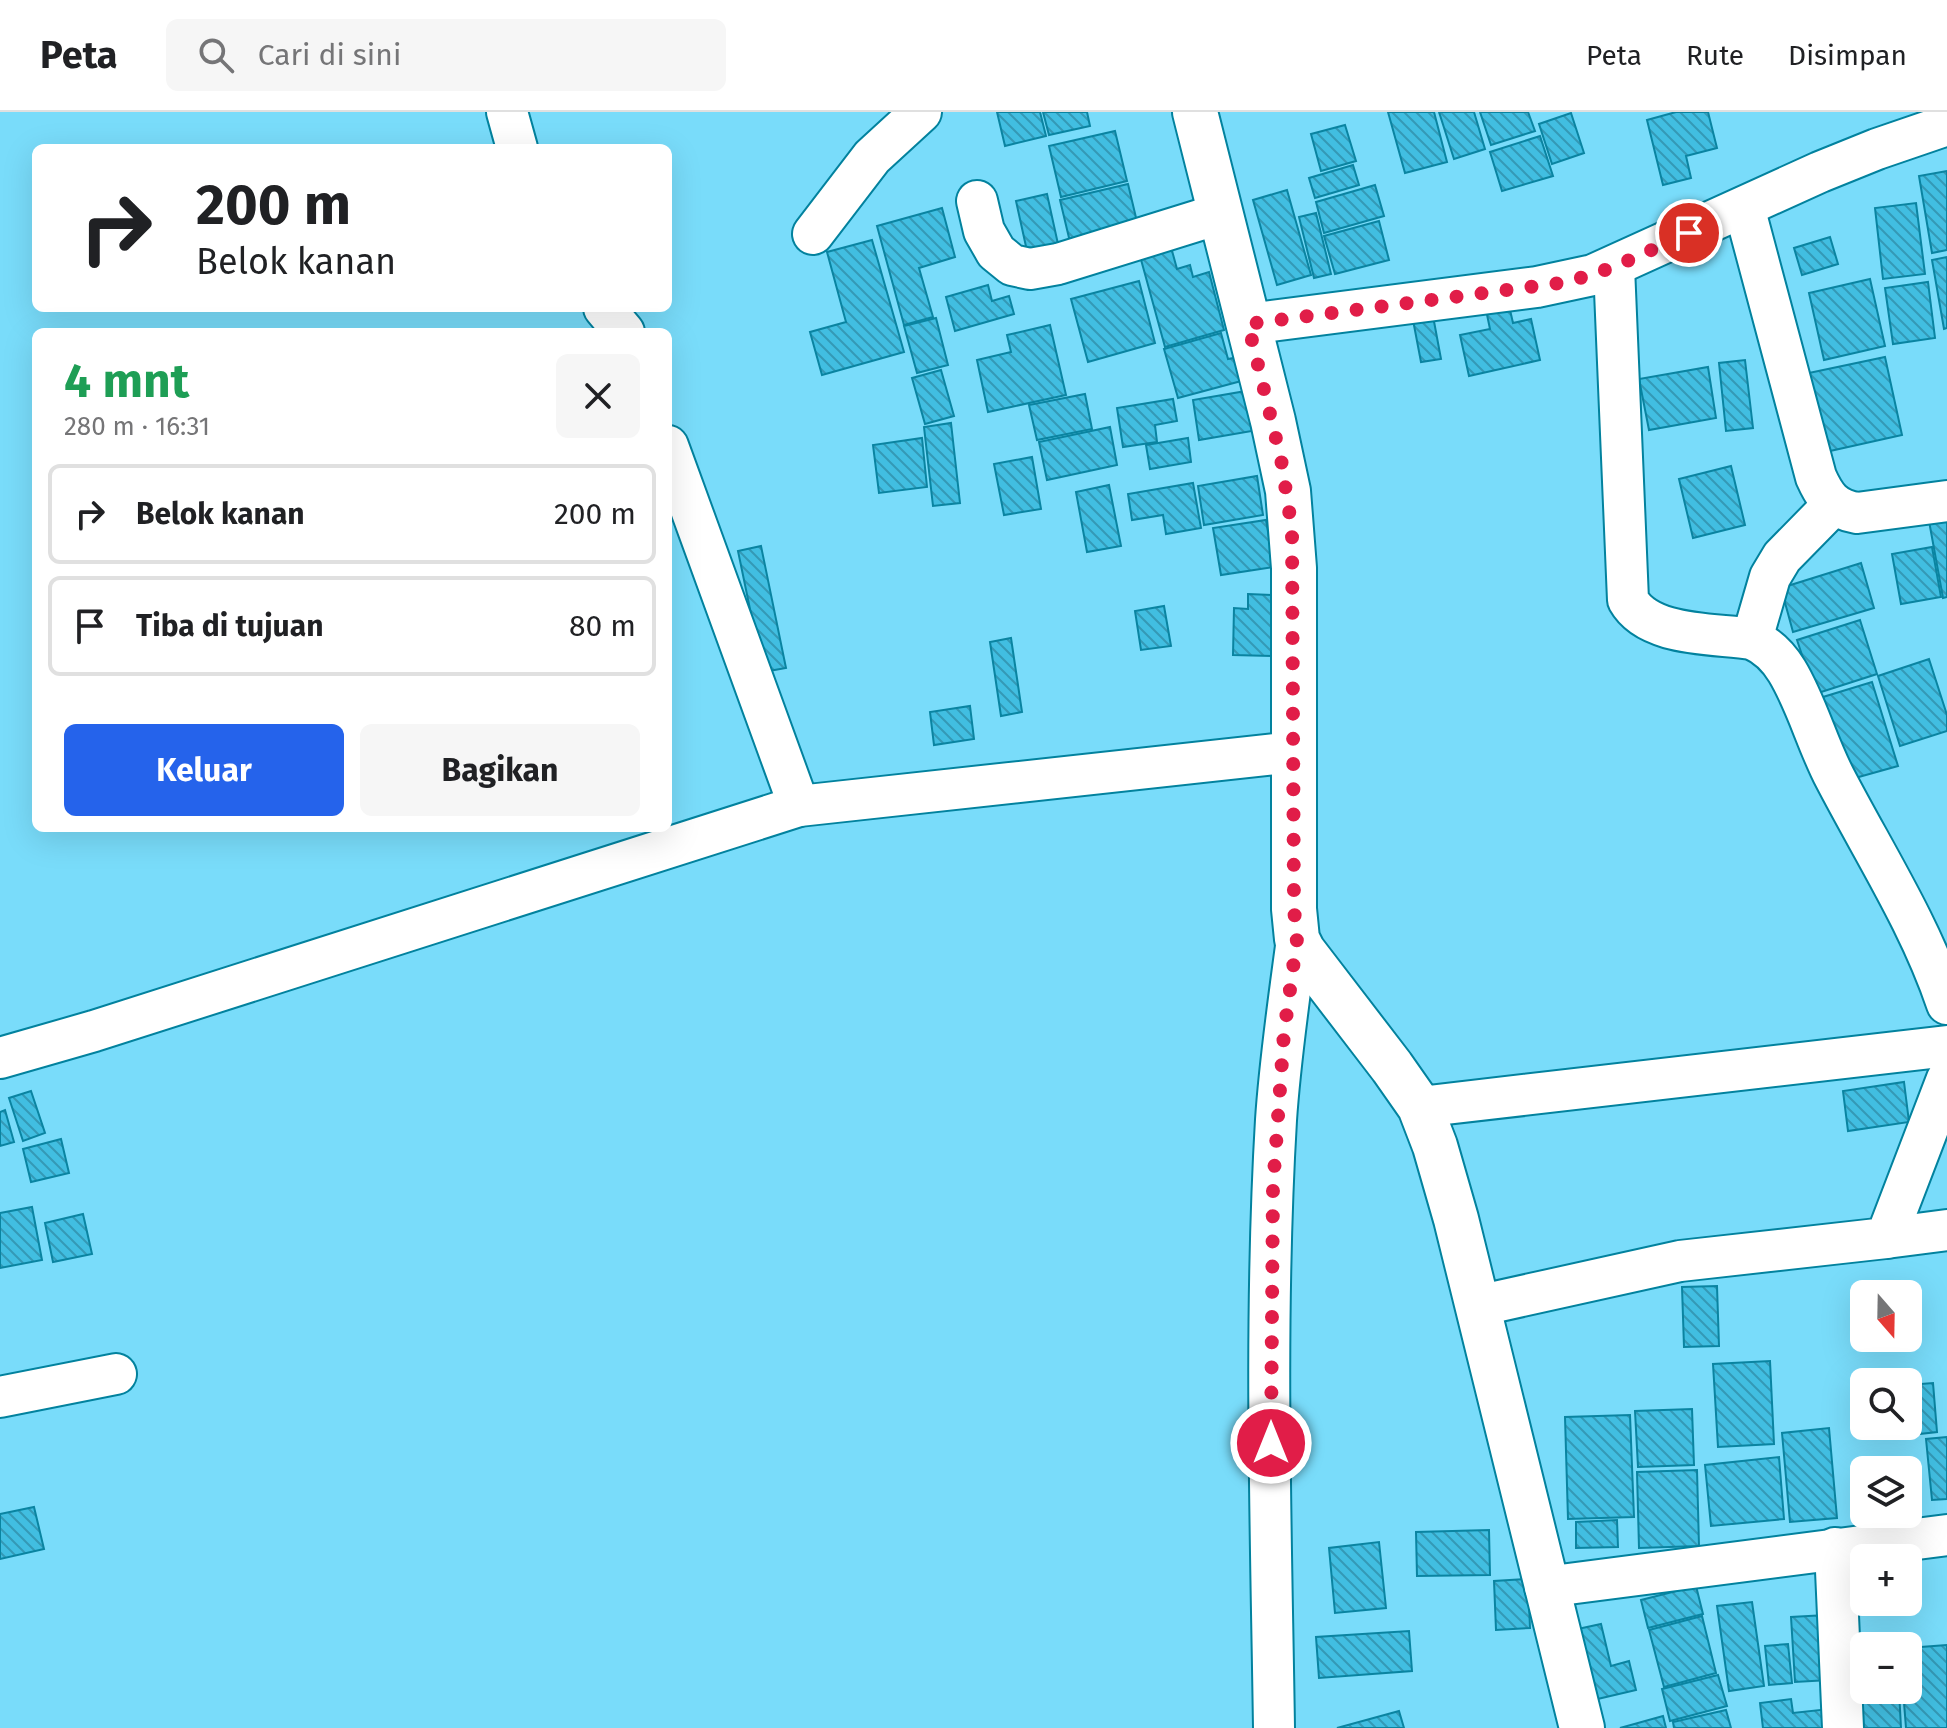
<!DOCTYPE html>
<html lang="id">
<meta charset="utf-8">
<style>
:root{--surface:#fff;--page:#f6f6f6;--text:#202124;--muted:#757577;--line:#e0e0e0;--accent:#2563eb}
body{margin:0;font-family:"Fira Sans",sans-serif;background:var(--page);color:var(--text);height:100vh;display:flex;flex-direction:column;font-size:30px;white-space:nowrap}
*{box-sizing:border-box;margin:0}
p{font-size:26px;color:var(--muted)}
.icon{flex:none;width:44px;height:44px;fill:none;stroke:currentColor;stroke-width:2;stroke-linecap:round;stroke-linejoin:round}
.map{position:relative;flex:1;overflow:hidden}
.panel{position:absolute;left:32px;top:216px;width:640px;height:504px;display:flex;flex-direction:column;background:var(--surface);border-radius:12px;box-shadow:0 8px 32px #0002}
.panel>*{flex:none}
.hud{position:absolute;left:32px;top:32px;width:640px;height:168px;border-radius:12px;box-shadow:0 8px 32px #0002;background:#fff;color:var(--text);overflow:hidden}
.needle{width:52px;rotate:160deg}
.controls{position:absolute;left:1850px;top:1168px;display:grid;gap:16px}
.controls a{display:grid;place-items:center;width:72px;height:72px;border-radius:12px;background:var(--surface);box-shadow:0 8px 32px #0002;font-size:40px}
.pin{position:absolute;display:grid;place-items:center;width:68px;height:68px;color:#fff;margin:-34px;border:4px solid #fff;border-radius:50%;box-shadow:0 2px 8px #0007}
.me{position:absolute;width:88px;margin:-44px;rotate:0deg;stroke-linejoin:round;filter:drop-shadow(0 0 6px #0008)}
.turn{display:flex;align-items:center;gap:28px;height:168px;padding:0 32px;font-size:36px}
.turn .icon{width:104px;height:104px;stroke-width:2.5}
.turn b{display:block;font-size:56px;line-height:68px}
.round{display:grid;place-items:center;flex:none;width:84px;height:84px;border-radius:12px;background:var(--page)}
.overview{display:flex;align-items:center;justify-content:space-between;height:136px;padding:0 32px}
h1{font-size:48px;font-weight:700;line-height:60px;color:#1e9e55}
.action{display:flex;gap:16px;margin-top:auto;padding:16px 32px}
.action a{flex:1;height:92px;border-radius:12px;background:var(--accent);color:#fff;font-size:32px;font-weight:700;line-height:92px;text-align:center}
.action a+a{background:var(--page);color:var(--text)}
ul{padding:0;list-style:none}
li{display:flex;align-items:center;gap:24px;height:100px;margin:0 16px 12px;padding:0 16px;border:4px solid var(--line);border-radius:12px}
li div{flex:1}
li b{display:block;font-size:30px}
li em{font-style:normal}
header{display:flex;align-items:center;gap:48px;box-sizing:border-box;height:112px;padding:0 40px;background:var(--surface);border-bottom:2px solid var(--line)}
header strong{font-size:38px}
nav{display:flex;gap:44px;margin-inline-start:auto;font-size:28px}
.search{width:560px;height:72px;background:var(--page);display:flex;align-items:center;gap:20px;box-sizing:border-box;padding:0 28px;border-radius:12px;color:var(--muted);font-size:30px}
.map>svg:first-child{display:block}
.building{fill:url(#building-back-hatch);stroke:#0a84a1;stroke-width:2}
.lines{fill:none;stroke-linecap:round;stroke-linejoin:round}
.street-casing{stroke:#02829e;stroke-width:44}
.secondary-casing{stroke:#02829e;stroke-width:48}
.street{stroke:#fff;stroke-width:40}
.secondary{stroke:#fff;stroke-width:44}
.route{stroke:#e11d48;stroke-width:14;stroke-dasharray:0 25.2}
</style>
<header>
<strong>Peta</strong>
<div class="search"><svg class="icon" aria-label="search" viewBox="0 0 24 24"><circle cx="10" cy="10" r="6"/><path d="M15 15l6 6"/></svg>Cari di sini</div>
<nav><a>Peta</a><a>Rute</a><a>Disimpan</a></nav>
</header>
<div class="map">
<svg width="1947" height="1616" viewBox="0 0 1947 1616">
<defs>
<pattern id="building-back-hatch" width="6" height="6" patternUnits="userSpaceOnUse" patternTransform="scale(2)"><rect width="6" height="6" fill="#41bee1"/><path d="M-1 5l2 2M0 0l6 6M5-1l2 2" fill="none" stroke="#3499b6"/></pattern>
</defs>
<rect width="100%" height="100%" fill="#79dcfa"/>
<g class="building">
<polygon points="997,0 1040,0 1046,24 1005,34"/>
<polygon points="1043,0 1087,0 1090,14 1049,23"/>
<polygon points="1388,0 1434,0 1447,50 1405,61"/>
<polygon points="1439,0 1474,0 1485,37 1454,47"/>
<polygon points="1480,0 1528,0 1535,19 1491,33"/>
<polygon points="1676,0 1708,0 1717,36 1686,44 1691,66 1663,73 1647,8"/>
<polygon points="1571,1 1584,41 1552,52 1539,12"/>
<polygon points="1345,13 1356,49 1321,59 1311,22"/>
<polygon points="1115,19 1127,69 1061,85 1049,34"/>
<polygon points="1540,24 1553,64 1502,79 1490,40"/>
<polygon points="1353,53 1359,73 1315,86 1309,66"/>
<polygon points="1947,59 1947,138 1932,141 1919,64"/>
<polygon points="1128,72 1138,114 1070,130 1060,88"/>
<polygon points="1375,73 1384,104 1324,121 1316,90"/>
<polygon points="1287,78 1311,163 1277,173 1253,88"/>
<polygon points="1047,82 1058,132 1027,139 1016,89"/>
<polygon points="1916,91 1925,162 1883,167 1875,96"/>
<polygon points="942,96 955,145 919,156 933,205 904,213 877,114"/>
<polygon points="1316,101 1331,162 1314,166 1299,105"/>
<polygon points="1379,109 1389,148 1335,162 1324,124"/>
<polygon points="1168,124 1177,157 1190,153 1193,165 1209,160 1224,218 1165,235 1137,133"/>
<polygon points="1830,125 1838,152 1802,163 1794,136"/>
<polygon points="872,128 904,240 822,263 810,220 846,210 827,140"/>
<polygon points="1947,145 1947,216 1944,217 1932,148"/>
<polygon points="1870,167 1885,234 1824,248 1809,181"/>
<polygon points="1139,169 1155,231 1088,250 1071,187"/>
<polygon points="1928,170 1935,226 1893,232 1885,176"/>
<polygon points="988,173 992,189 1009,184 1014,202 955,219 946,185"/>
<polygon points="1508,189 1513,211 1531,207 1540,248 1469,264 1460,223 1490,217 1485,193"/>
<polygon points="1433,204 1441,247 1421,250 1413,208"/>
<polygon points="936,206 948,253 917,261 904,214"/>
<polygon points="1050,213 1066,283 988,300 977,248 1011,240 1007,223"/>
<polygon points="1221,221 1228,247 1239,245 1245,268 1178,286 1164,237"/>
<polygon points="1885,245 1902,323 1821,341 1804,262"/>
<polygon points="1745,248 1753,316 1726,319 1719,251"/>
<polygon points="1708,255 1716,306 1649,318 1639,267"/>
<polygon points="941,258 954,304 925,312 912,266"/>
<polygon points="1246,279 1252,319 1199,328 1193,288"/>
<polygon points="1085,282 1092,317 1037,328 1029,293"/>
<polygon points="1173,287 1177,309 1155,313 1157,330 1123,335 1117,296"/>
<polygon points="951,311 960,391 933,394 924,315"/>
<polygon points="1110,315 1117,353 1047,368 1039,330"/>
<polygon points="922,326 927,375 879,381 873,333"/>
<polygon points="1188,326 1191,350 1150,357 1146,333"/>
<polygon points="1032,345 1041,397 1004,403 994,352"/>
<polygon points="1731,354 1745,413 1693,426 1679,367"/>
<polygon points="1257,364 1263,403 1204,413 1198,374"/>
<polygon points="1193,371 1201,416 1166,422 1163,403 1132,408 1128,382"/>
<polygon points="1109,373 1121,434 1087,440 1076,380"/>
<polygon points="1947,406 1947,485 1943,486 1929,409"/>
<polygon points="1266,408 1274,455 1221,463 1213,416"/>
<polygon points="761,434 786,556 763,560 738,439"/>
<polygon points="1932,435 1941,485 1901,492 1892,442"/>
<polygon points="1861,451 1874,496 1793,520 1781,476"/>
<polygon points="1248,482 1275,483 1272,544 1233,543 1234,496 1248,497"/>
<polygon points="1164,494 1171,534 1141,538 1135,499"/>
<polygon points="1860,508 1877,562 1815,582 1797,528"/>
<polygon points="1011,526 1022,600 1001,604 990,530"/>
<polygon points="1929,547 1947,603 1947,619 1900,634 1878,564"/>
<polygon points="1872,570 1898,654 1848,668 1823,585"/>
<polygon points="970,594 974,627 934,633 930,600"/>
<polygon points="1904,970 1909,1010 1848,1019 1843,979"/>
<polygon points="31,979 45,1021 23,1029 9,986"/>
<polygon points="5,998 14,1030 0,1034 0,1000"/>
<polygon points="61,1027 69,1061 31,1070 23,1037"/>
<polygon points="32,1095 42,1148 0,1156 0,1101"/>
<polygon points="83,1102 92,1142 53,1150 45,1111"/>
<polygon points="1717,1174 1719,1234 1684,1235 1682,1175"/>
<polygon points="1770,1249 1774,1332 1718,1335 1713,1252"/>
<polygon points="1933,1271 1937,1320 1893,1325 1891,1314 1908,1314 1908,1273"/>
<polygon points="1692,1297 1694,1353 1638,1355 1635,1299"/>
<polygon points="1630,1303 1634,1405 1568,1407 1565,1305"/>
<polygon points="1829,1316 1837,1406 1790,1410 1782,1321"/>
<polygon points="1947,1325 1947,1387 1932,1388 1926,1327"/>
<polygon points="1779,1345 1784,1407 1711,1414 1705,1353"/>
<polygon points="1697,1358 1699,1434 1639,1436 1637,1360"/>
<polygon points="34,1395 44,1437 0,1447 0,1402"/>
<polygon points="1617,1408 1618,1435 1576,1436 1576,1410"/>
<polygon points="1489,1418 1490,1463 1417,1464 1416,1420"/>
<polygon points="1379,1430 1386,1496 1335,1501 1329,1436"/>
<polygon points="1528,1467 1530,1516 1496,1518 1494,1469"/>
<polygon points="1696,1474 1703,1502 1648,1516 1641,1488"/>
<polygon points="1752,1490 1764,1574 1729,1579 1717,1494"/>
<polygon points="1826,1503 1829,1568 1795,1570 1791,1505"/>
<polygon points="1702,1504 1716,1561 1664,1575 1649,1518"/>
<polygon points="1601,1512 1611,1554 1629,1549 1636,1578 1589,1589 1573,1518"/>
<polygon points="1409,1519 1412,1559 1319,1566 1316,1525"/>
<polygon points="1788,1532 1792,1571 1769,1573 1765,1534"/>
<polygon points="1947,1533 1947,1616 1906,1616 1903,1578 1908,1578 1908,1536"/>
<polygon points="1864,1541 1864,1578 1899,1578 1901,1616 1856,1616 1850,1542"/>
<polygon points="1718,1563 1727,1594 1670,1609 1662,1577"/>
<polygon points="1791,1587 1793,1601 1829,1597 1831,1616 1763,1616 1760,1591"/>
<polygon points="1726,1598 1731,1616 1674,1616 1673,1610"/>
<polygon points="1399,1599 1404,1616 1337,1616"/>
<polygon points="1663,1604 1666,1616 1620,1616"/>
</g>
<g class="lines">
<g class="street-casing">
<g id="street">
<polyline points="507,0 517,36"/>
<polyline points="977,89 984,119 996,140 1012,153 1030,157 1058,152 1219,102"/>
<path d="M1744,95L1816,365C1825,385 1833,397 1857,401L1947,389"/>
<polyline points="813,122 872,45 921,0"/>
<path d="M1614,155L1628,488C1649,525 1713,521 1752,527C1768,534 1778,544 1787,559C1807,592 1817,632 1835,666C1874,741 1920,812 1947,892"/>
<polyline points="604,196 624,220"/>
<polyline points="1248,212 1537,175 1593,163 1820,60 1877,37 1947,13"/>
<polyline points="668,334 799,694"/>
<polyline points="1752,527 1770,465 1782,445 1833,393"/>
<polyline points="0,946 94,919 799,694 1293,640"/>
<polyline points="1420,995 1947,934"/>
<polyline points="1886,1126 1947,1118"/>
<polyline points="1477,1194 1680,1149 1886,1126 1947,967"/>
<polyline points="0,1285 116,1262"/>
<polyline points="1835,1436 1843,1616"/>
<polyline points="1545,1475 1947,1423"/>
<path d="M1274,1616C1271,1414 1264,1210 1276,1008C1280,947 1289,887 1297,827"/>
</g>
</g>
<g class="secondary-casing">
<polyline id="secondary" points="1195,0 1273,309 1288,379 1294,456 1294,797 1297,827 1303,839 1392,955 1420,995 1435,1034 1456,1107 1582,1616"/>
</g>
<use href="#street" class="street"/>
<use href="#secondary" class="secondary"/>
</g>
<g class="lines">
<polyline class="route" points="1271,1331 1273,1075 1284,921 1297,827 1294,797 1292,418 1281,347 1248,212 1568,170 1614,155 1689,121"/>
</g>
</svg>
<div class="controls">
<a><svg class="needle" viewBox="-14 -14 28 28"><path d="M0-13l5 13h-10z" fill="#e53935"/><path d="M0 13l5-13h-10z" fill="#757577"/></svg></a>
<a><svg class="icon" aria-label="search" viewBox="0 0 24 24"><circle cx="10" cy="10" r="6"/><path d="M15 15l6 6"/></svg></a>
<a><svg class="icon" aria-label="layers" viewBox="0 0 24 24"><path d="M12 4l9 5-9 5-9-5zM3 14l9 5 9-5"/></svg></a>
<a>+</a>
<a>−</a>
</div>
<div class="pin" style="left:1689px;top:121px;background:#d93025"><svg class="icon" aria-label="arrive" viewBox="0 0 24 24"><path d="M6 21V4h12l-3 4 3 4H6"/></svg></div>
<svg class="me" style="left:1271px;top:1331px" viewBox="-20 -20 40 40"><circle r="17" fill="#e11d48" stroke="#fff" stroke-width="3"/><path d="M0-11L8 9 0 5-8 9z" fill="#fff"/></svg>
<div class="hud">
<div class="turn"><svg class="icon" aria-label="right" viewBox="0 0 24 24"><path d="M7 20v-9h11M14 6l5 5-5 5"/></svg><div><b>200 m</b>Belok kanan</div></div>
</div>
<section class="panel">
<div class="overview"><div><h1>4 mnt</h1><p>280 m · 16:31</p></div><a class="round"><svg class="icon" aria-label="close" viewBox="0 0 24 24"><path d="M6 6l12 12M18 6L6 18"/></svg></a></div>
<ul>
<li><svg class="icon" aria-label="right" viewBox="0 0 24 24"><path d="M7 20v-9h11M14 6l5 5-5 5"/></svg><div><b>Belok kanan</b></div><em>200 m</em></li>
<li><svg class="icon" aria-label="arrive" viewBox="0 0 24 24"><path d="M6 21V4h12l-3 4 3 4H6"/></svg><div><b>Tiba di tujuan</b></div><em>80 m</em></li>
</ul>
<div class="action"><a>Keluar</a><a>Bagikan</a></div>
</section>
</div>
